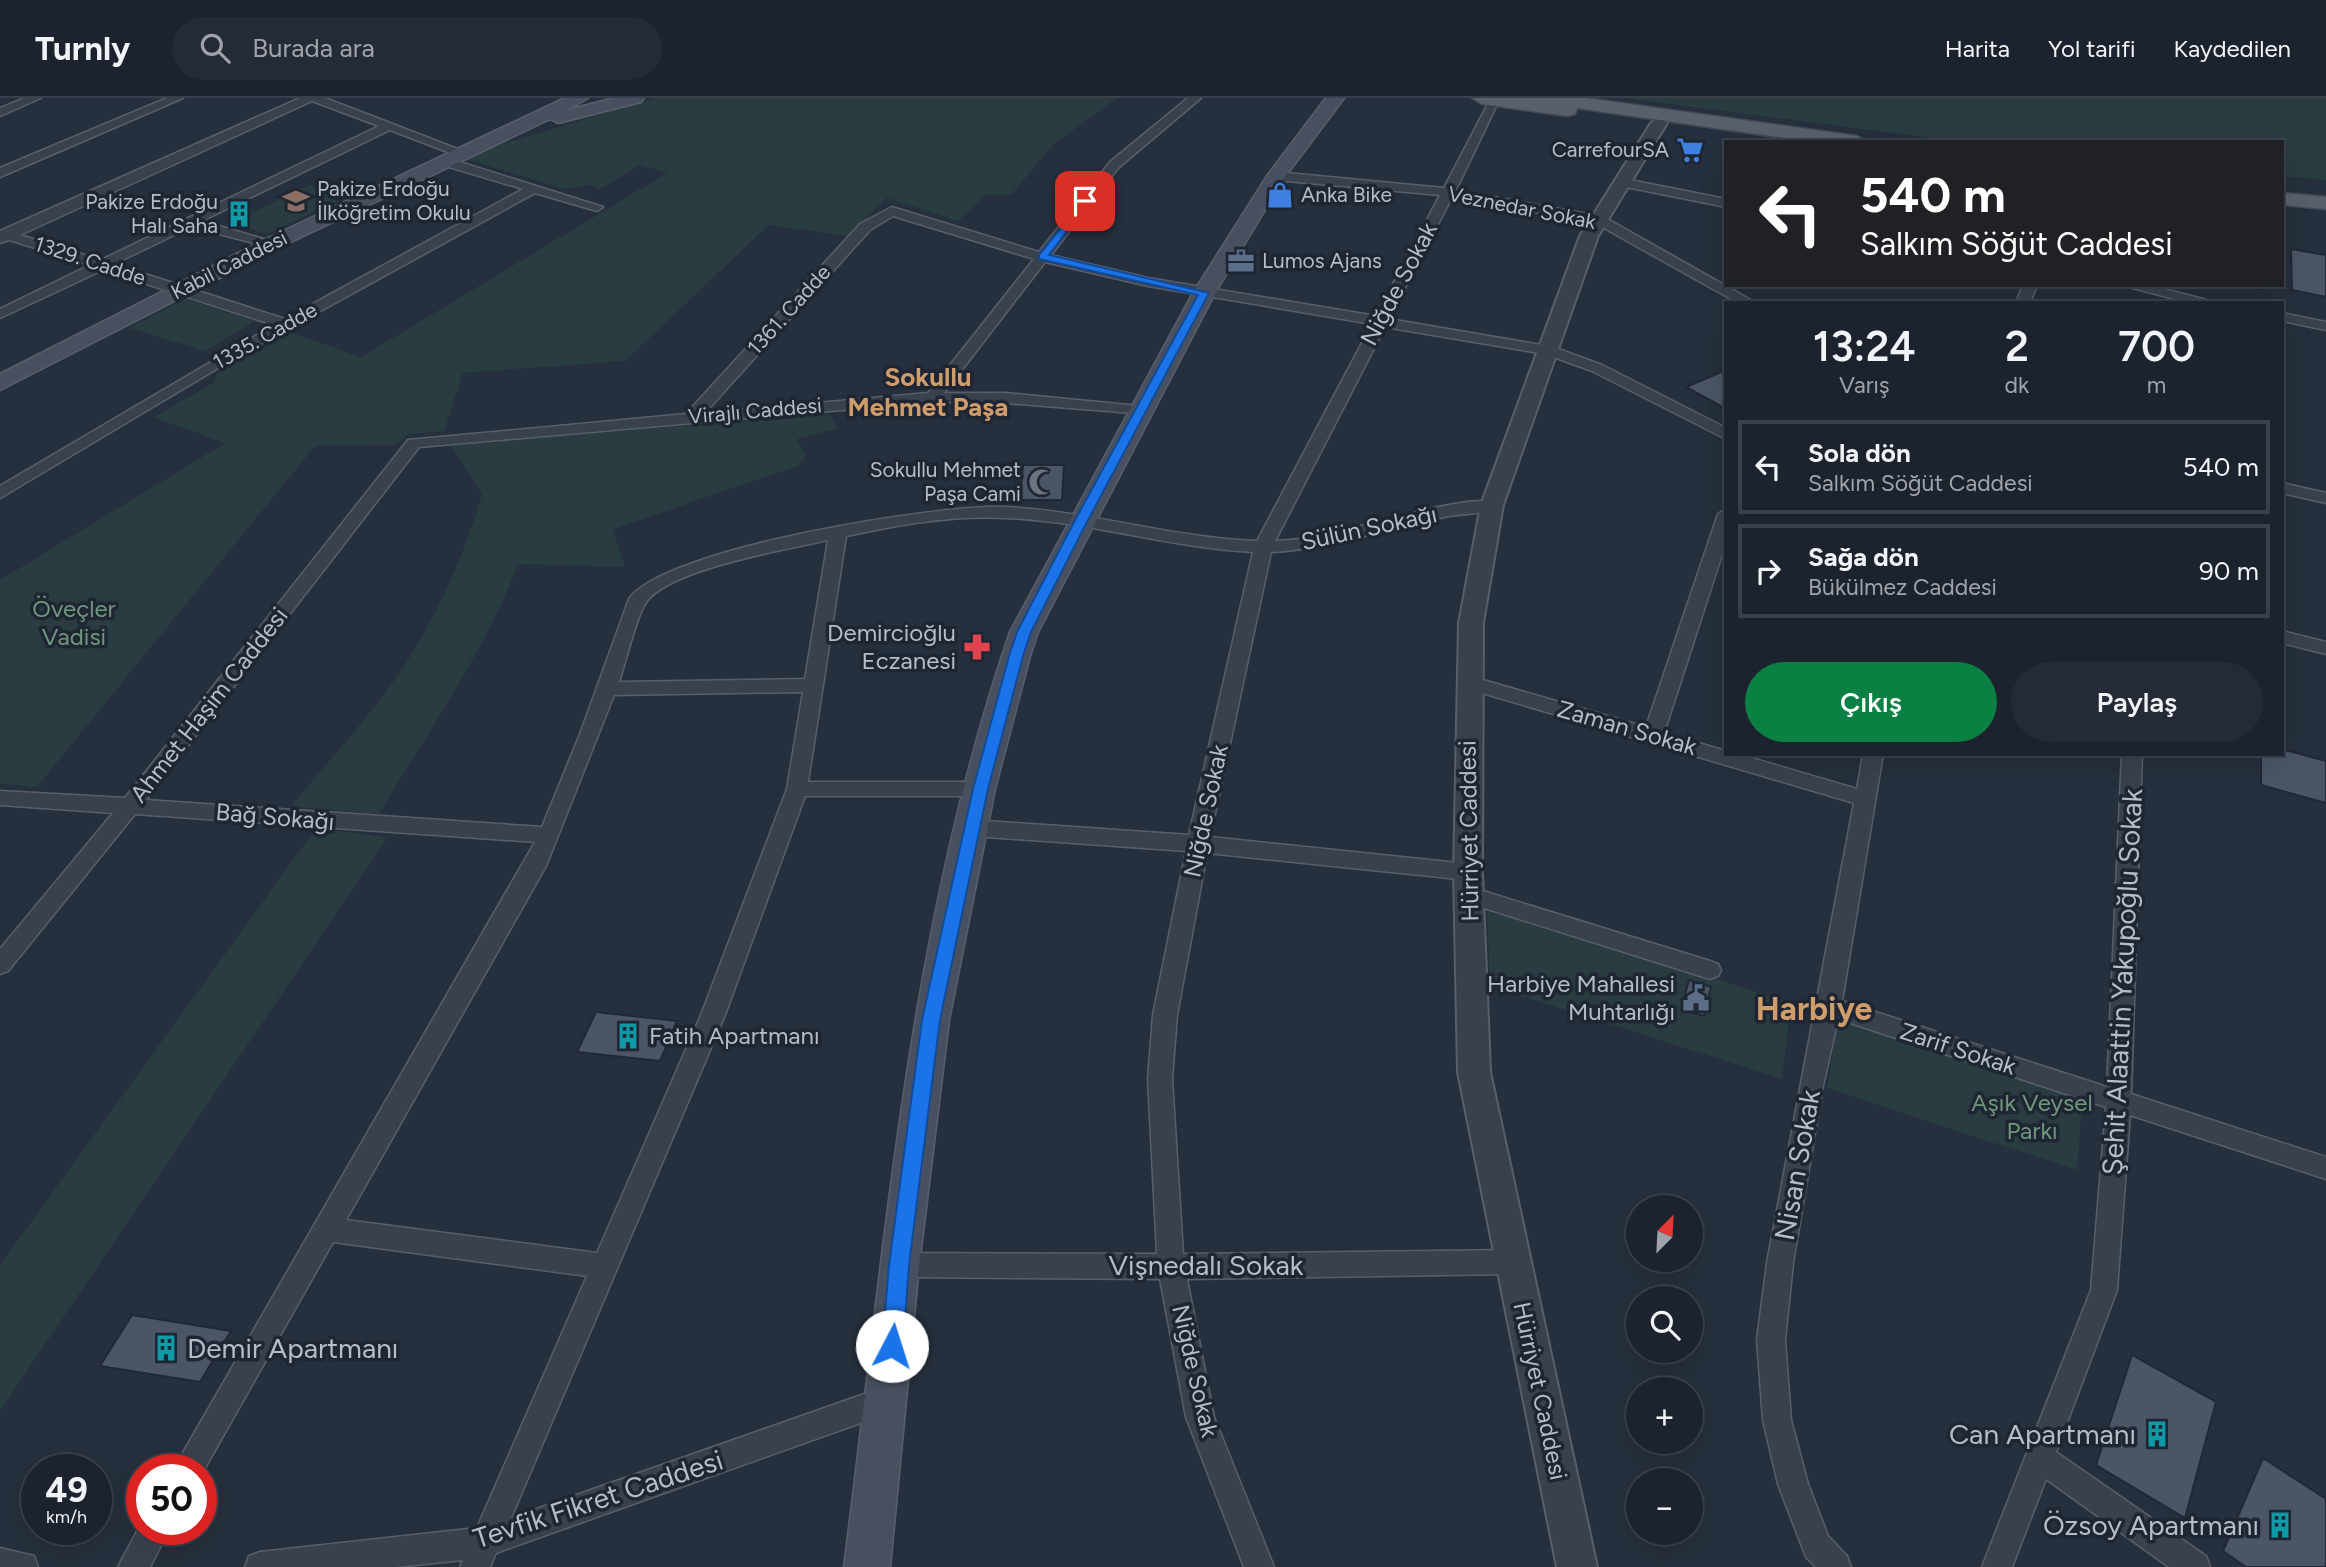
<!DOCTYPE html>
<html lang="tr">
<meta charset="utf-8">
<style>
:root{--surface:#1c232e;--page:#252b36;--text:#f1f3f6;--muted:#a0a4aa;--line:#3a404a;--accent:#0b8043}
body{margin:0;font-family:Figtree,sans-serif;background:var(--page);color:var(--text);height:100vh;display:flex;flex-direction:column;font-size:26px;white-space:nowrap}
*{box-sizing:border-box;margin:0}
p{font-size:23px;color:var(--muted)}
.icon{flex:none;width:38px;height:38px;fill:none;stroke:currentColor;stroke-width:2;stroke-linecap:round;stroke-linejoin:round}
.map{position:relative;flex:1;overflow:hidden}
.drawer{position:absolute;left:1724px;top:203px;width:560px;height:455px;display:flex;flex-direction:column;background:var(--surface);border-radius:0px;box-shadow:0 7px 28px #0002,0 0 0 2px var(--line)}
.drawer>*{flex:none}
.top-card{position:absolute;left:1724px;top:42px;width:560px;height:147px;border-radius:0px;box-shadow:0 7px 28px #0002,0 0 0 2px var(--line);background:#202124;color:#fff;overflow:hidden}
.needle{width:46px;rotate:24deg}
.tools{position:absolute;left:1626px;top:1097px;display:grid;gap:14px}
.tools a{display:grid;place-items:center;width:77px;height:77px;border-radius:50%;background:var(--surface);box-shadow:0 7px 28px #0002,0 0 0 2px var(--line);font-size:35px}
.speed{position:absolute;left:21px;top:1356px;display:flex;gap:14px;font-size:35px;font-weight:700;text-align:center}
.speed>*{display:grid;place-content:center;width:91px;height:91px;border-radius:50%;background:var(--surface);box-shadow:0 7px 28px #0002,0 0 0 2px var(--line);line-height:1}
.speed small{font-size:18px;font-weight:400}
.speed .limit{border:10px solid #d22;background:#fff;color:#111}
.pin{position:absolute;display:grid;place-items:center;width:60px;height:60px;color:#fff;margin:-30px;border-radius:14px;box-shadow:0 4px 10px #0006}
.me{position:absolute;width:77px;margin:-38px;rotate:5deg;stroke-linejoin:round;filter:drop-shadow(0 0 5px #0008)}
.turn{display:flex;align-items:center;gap:24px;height:147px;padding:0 21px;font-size:32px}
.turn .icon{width:91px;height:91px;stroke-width:2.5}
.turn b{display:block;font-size:49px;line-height:60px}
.eta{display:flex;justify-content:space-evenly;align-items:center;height:119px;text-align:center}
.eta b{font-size:42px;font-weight:600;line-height:49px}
.cta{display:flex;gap:14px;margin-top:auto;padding:14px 21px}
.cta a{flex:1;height:80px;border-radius:42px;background:var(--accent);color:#fff;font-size:28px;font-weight:600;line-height:80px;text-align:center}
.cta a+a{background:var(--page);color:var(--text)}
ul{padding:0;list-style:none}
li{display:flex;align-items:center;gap:21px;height:94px;margin:0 14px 10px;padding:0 7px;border:4px solid var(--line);border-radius:0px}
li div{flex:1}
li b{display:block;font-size:26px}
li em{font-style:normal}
header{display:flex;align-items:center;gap:42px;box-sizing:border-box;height:98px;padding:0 35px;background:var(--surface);border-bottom:2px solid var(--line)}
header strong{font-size:33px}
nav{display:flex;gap:38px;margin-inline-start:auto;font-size:24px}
.search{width:490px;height:63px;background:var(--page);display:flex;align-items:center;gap:18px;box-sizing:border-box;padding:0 24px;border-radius:38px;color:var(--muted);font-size:26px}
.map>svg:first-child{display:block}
.green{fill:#293c3f}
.building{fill:#4c5566;stroke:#212835;stroke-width:2}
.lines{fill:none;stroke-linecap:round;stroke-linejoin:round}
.minor-casing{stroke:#585f6b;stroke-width:3}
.tertiary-casing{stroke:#585f6b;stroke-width:4}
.secondary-casing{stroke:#585f6b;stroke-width:3}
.primary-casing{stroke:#434a57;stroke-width:3}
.minor{fill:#3a414e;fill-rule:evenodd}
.tertiary{fill:#3a414e;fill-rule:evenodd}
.secondary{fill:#485060;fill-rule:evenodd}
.primary{fill:#58606d;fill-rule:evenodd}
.route{fill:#1a73e8;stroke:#114b97;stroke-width:2}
.labels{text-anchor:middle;stroke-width:7;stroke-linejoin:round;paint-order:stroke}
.far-poi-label{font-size:21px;fill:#b6bcc8;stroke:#1f2633;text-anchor:end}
.far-street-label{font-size:21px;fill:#b6bcc8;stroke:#1f2633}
.street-label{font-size:24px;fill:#b6bcc8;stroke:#1f2633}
.park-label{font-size:24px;fill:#6f987b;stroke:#1f2633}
.poi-label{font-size:24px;fill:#b6bcc8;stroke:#1f2633;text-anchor:end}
.far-district-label{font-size:26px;font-weight:bold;fill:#cf9c6b;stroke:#1f2633}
.near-street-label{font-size:28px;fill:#b6bcc8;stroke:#1f2633}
.near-poi-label{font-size:28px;fill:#b6bcc8;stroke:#1f2633;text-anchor:end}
.district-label{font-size:32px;font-weight:bold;fill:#cf9c6b;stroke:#1f2633}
</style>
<header>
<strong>Turnly</strong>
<div class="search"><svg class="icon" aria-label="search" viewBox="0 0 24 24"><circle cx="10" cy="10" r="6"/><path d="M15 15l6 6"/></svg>Burada ara</div>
<nav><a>Harita</a><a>Yol tarifi</a><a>Kaydedilen</a></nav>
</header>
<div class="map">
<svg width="2326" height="1469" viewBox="0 0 2326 1469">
<rect width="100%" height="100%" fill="#262f3d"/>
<g class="green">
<polygon points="656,0 1117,0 1054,46 1011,97 987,96 958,123 887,100 847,138 769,127 625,263 463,275 444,333 409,336 394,347 315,348 37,689 0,686 0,482 225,345 153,319 215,284 216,276 291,235 361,259 667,75 640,67 600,91 587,87 565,91 466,61 496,48"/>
<polygon points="1625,0 2326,0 2326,82 2282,78 2282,44 1961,44"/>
<polygon points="310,87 347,98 267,136 229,126"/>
<polygon points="185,201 255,223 205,253 129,230"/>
<path d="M829,316L839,330L797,341L806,358L798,368L613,431L625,469L518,466C486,552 426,637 379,716L291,708C328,663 370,619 402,571C437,518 465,456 482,396L451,347Z"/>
<polygon points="316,730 388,739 0,1313 0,1167"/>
<polygon points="1487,812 1499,812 1791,905 1782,981 1490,888"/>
<polygon points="1838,923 2083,995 2077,1072 1827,990"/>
</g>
<g class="building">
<polygon points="2291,151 2326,157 2326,199 2292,192"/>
<polygon points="1726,272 1726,311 1686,289"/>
<polygon points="1023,367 1064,367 1062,402 1020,402"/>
<polygon points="2282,651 2326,663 2326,705 2261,687 2261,656 2282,656"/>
<polygon points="1689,882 1711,889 1704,918 1681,911"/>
<polygon points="596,914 677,923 660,963 577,954"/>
<polygon points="132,1217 231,1233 200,1284 100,1268"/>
<polygon points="2132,1257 2216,1304 2185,1420 2096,1367"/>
<polygon points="2263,1360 2326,1401 2326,1469 2246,1469 2223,1453"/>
</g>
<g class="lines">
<g class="minor-casing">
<g id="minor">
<polygon points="25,0 41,0 0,18 0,10"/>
<polygon points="167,0 183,0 0,79 0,70"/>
<path d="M300,0H325L468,55L458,58L390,32L202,123L274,144V150L191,129L114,166L285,221L523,91L439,66V60H447L603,109L597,113L535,95L235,260L0,400V388L274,227L103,172L0,220V211L90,167L9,142L0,145V133ZM312,3L379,28L101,162L20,137Z"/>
<path d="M1188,0H1201L1118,70L1051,157L1148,180L1376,218L1440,97L1276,82L1270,78L1276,74L1444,90L1490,2L1500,0L1456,92L1604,119L1756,205H1738L1595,125L1452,99L1389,221L1553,249L1602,267L1726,330V341L1592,273L1545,256L1385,229L1275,443C1291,442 1307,441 1323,438C1351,432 1485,390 1500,407C1491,417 1463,415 1449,418C1389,429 1332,451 1271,454L1210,739L1468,766L1476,768L1479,774L1476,780L1468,782L1207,755L1177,917L1172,981L1183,1156L1514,1152L1523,1155L1527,1164L1523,1173L1514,1176L1187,1181L1214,1319L1274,1469H1244L1186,1319L1160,1181L899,1179L890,1176L886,1167L890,1158L899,1155L1157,1156L1148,981L1153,917L1186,753L972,738L965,735L962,730L965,725L972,722L1189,737L1253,454C1169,450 1089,423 1005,420C951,417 898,427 846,438L808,684H980L987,686L990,691L987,696L980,698H805L725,917L511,1420L887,1288L897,1292L901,1302L897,1312L496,1455L490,1469H460L463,1462L396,1469H245L249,1458L260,1454L477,1430L587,1178L333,1144L201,1377V1372H173L535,744L135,716L8,873L0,876V851L113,715L0,707V693L125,700L408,342L686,316L860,126L892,109L1039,154L1110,64ZM893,118L1034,161L928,295L705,315L870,132ZM1045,164L1148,188L1372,226L1257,443C1172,440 1090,413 1005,409C940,406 664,450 629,501L580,636L542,729L146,702L419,349L933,304L1005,305L1145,316V310L1139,308L1005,295H944ZM828,442L805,581L619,584C625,567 637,515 647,503C673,470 786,452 828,442ZM803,594L787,691L701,917L597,1155L346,1122L546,768L614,597Z"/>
<polygon points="1625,81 1726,101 1726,109 1621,88 1621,82"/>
<polygon points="2023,187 2037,187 2030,205 2016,205"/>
<polygon points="2121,187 2149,187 2218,205 2190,205"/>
<polygon points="2282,215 2326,224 2326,232 2282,223"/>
<polygon points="2282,385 2326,395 2326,405 2282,395"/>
<polygon points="1726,411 1726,444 1664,635 1726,653 1726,656 1738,656 1857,691 1863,656 1883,656 1842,903 2107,989 2122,656 2142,656 2131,996 2326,1059 2326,1081 2130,1017 2117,1192 2056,1354 2206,1458 2210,1469 2169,1469 2046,1381 2012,1469 1982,1469 2091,1192 2106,1009 1838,921 1823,988 1793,1165 1785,1242 1791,1322 1808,1386 1828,1438 1847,1458 1851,1469 1816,1469 1806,1459 1778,1386 1763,1322 1757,1242 1767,1165 1854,705 1462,589 1459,584 1469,578 1646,629 1718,416"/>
<polygon points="2282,533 2326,544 2326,556 2282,545"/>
<polygon points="1470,789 1710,863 1718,866 1721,872 1718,878 1710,881 1462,803 1459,797 1462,791"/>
<polygon points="142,1424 142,1432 169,1432 150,1469 118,1469"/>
<polygon points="0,1450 34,1458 38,1469 0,1469"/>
</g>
</g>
<g class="tertiary-casing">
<polygon id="tertiary" points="1659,20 1667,25 1598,138 1503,407 1483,525 1482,774 1490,974 1597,1469 1557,1469 1458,974 1454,774 1459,525 1481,407 1580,138 1651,25"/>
</g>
<g class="secondary-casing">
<g id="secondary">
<polygon points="565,0 588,0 567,12 615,0 644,0 641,4 558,25 550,21 276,151 0,292 0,276 262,143"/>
<path d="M1326,0H1344L1284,80L1215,195L1038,534L1030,558L995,691L949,922L919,1167L890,1469H844C885,1155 907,835 1010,534L1193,195L1267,78Z"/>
</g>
</g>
<g class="primary-casing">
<g id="primary">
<polygon points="1472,0 1585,0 1857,38 1867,44 1812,44 1577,10 1575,16 1568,18 1482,6"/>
<polygon points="2282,95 2326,99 2326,111 2282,107"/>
</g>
</g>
<use href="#minor" class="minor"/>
<use href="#tertiary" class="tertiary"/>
<use href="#secondary" class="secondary"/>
<use href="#primary" class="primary"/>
</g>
<polygon class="route" points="1085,100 1090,103 1049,157 1209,195 1087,424 1031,534 1023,558 988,691 940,922 909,1167 903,1248 900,1255 892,1258 885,1255 882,1248 889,1167 922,922 973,691 1009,558 1017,534 1074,424 1198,197 1039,161 1039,157"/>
<defs>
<g id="supermarket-bare" transform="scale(2.1)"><path d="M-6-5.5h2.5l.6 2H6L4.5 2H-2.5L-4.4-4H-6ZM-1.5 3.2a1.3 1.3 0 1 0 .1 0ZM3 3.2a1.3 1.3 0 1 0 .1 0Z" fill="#3f7fe0" stroke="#1f2633" stroke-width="2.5" paint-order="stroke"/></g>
<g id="shop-bare" transform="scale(2.1)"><path d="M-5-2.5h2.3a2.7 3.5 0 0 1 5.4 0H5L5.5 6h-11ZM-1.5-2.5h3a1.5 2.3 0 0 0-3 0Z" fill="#3f7fe0" stroke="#1f2633" stroke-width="2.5" paint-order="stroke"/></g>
<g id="school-bare" transform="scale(2.1)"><path d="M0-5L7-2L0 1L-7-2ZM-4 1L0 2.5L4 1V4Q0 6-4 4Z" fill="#8d6e63" stroke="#1f2633" stroke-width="2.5" paint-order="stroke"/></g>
<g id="building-bare" transform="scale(2.1)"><path d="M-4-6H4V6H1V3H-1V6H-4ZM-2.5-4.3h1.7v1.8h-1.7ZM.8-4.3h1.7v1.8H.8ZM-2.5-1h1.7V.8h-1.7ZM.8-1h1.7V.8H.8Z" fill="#0f9aa8" stroke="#1f2633" stroke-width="2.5" paint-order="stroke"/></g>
<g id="office-bare" transform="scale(2.1)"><path d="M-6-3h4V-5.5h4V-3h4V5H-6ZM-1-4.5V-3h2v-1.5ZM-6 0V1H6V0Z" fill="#5c6f8a" stroke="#1f2633" stroke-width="2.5" paint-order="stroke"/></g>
<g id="mosque-bare" transform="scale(2.1)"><path d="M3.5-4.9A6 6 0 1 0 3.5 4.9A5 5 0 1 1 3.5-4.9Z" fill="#6b7280" stroke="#1f2633" stroke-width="2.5" paint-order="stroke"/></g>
<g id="pharmacy-bare" transform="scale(2.1)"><path d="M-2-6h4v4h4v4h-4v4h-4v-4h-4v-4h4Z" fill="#e0444e" stroke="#1f2633" stroke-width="2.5" paint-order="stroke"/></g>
<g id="civic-bare" transform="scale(2.1)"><path d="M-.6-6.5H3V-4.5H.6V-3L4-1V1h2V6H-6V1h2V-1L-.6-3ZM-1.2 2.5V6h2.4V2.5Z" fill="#5c6f8a" stroke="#1f2633" stroke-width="2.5" paint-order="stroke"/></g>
</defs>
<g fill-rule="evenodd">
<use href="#supermarket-bare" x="1690" y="52"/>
<use href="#shop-bare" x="1280" y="97"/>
<use href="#school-bare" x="296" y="103"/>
<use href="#building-bare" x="239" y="116"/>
<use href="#office-bare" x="1241" y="163"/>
<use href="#mosque-bare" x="1042" y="384"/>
<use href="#pharmacy-bare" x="977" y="549"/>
<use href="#civic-bare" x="1696" y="900"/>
<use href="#building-bare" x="628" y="938"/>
<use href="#building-bare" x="166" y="1250"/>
<use href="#building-bare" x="2157" y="1336"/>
<use href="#building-bare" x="2280" y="1427"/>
</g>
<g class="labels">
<g class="far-poi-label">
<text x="1669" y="59">CarrefourSA</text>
<text x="317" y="98" text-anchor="start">Pakize Erdoğu<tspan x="317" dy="24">İlköğretim Okulu</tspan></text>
<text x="1301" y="104" text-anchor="start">Anka Bike</text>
<text x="218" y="111">Pakize Erdoğu<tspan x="218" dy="24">Halı Saha</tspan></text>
<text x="1262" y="170" text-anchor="start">Lumos Ajans</text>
<text x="1021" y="379">Sokullu Mehmet<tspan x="1021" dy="24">Paşa Cami</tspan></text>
</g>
<g class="far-street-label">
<text transform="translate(1522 110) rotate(11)" y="7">Veznedar Sokak</text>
<text transform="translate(90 163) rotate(18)" y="7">1329. Cadde</text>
<text transform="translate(229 167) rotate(-27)" y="7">Kabil Caddesi</text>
<text transform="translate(789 212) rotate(-48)" y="7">1361. Cadde</text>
<text transform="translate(265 238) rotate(-29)" y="7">1335. Cadde</text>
<text transform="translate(755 313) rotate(-5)" y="7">Virajlı Caddesi</text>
</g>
<g class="street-label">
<text transform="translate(1399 186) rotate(-62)" y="8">Niğde Sokak</text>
<text transform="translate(1369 430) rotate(-12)" y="8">Sülün Sokağı</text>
<text transform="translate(209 607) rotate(-52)" y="8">Ahmet Haşim Caddesi</text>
<text transform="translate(1627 630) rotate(16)" y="8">Zaman Sokak</text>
<text transform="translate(1206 713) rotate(-78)" y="8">Niğde Sokak</text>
<text transform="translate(275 719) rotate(5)" y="8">Bağ Sokağı</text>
<text transform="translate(1469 733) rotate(-91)" y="8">Hürriyet Caddesi</text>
<text transform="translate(1958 951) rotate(18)" y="8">Zarif Sokak</text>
<text transform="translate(1195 1273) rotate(77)" y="8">Niğde Sokak</text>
<text transform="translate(1540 1293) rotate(78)" y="8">Hürriyet Caddesi</text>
</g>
<g class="park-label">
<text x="74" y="519">Öveçler<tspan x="74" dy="28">Vadisi</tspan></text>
<text x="2032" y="1013">Aşık Veysel<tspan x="2032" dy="28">Parkı</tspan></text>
</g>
<g class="poi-label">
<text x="956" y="543">Demircioğlu<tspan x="956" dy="28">Eczanesi</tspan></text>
<text x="1675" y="894">Harbiye Mahallesi<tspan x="1675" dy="28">Muhtarlığı</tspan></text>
<text x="649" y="946" text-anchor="start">Fatih Apartmanı</text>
</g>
<g class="far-district-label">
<text x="928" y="288">Sokullu<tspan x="928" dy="30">Mehmet Paşa</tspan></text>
</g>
<g class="near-street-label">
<text transform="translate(2122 884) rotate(-87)" y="10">Şehit Alaattin Yakupoğlu Sokak</text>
<text transform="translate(1797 1067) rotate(-80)" y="10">Nisan Sokak</text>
<text x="1206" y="1177">Vişnedalı Sokak</text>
<text transform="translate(598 1401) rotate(-18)" y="10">Tevfik Fikret Caddesi</text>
</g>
<g class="near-poi-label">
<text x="187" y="1260" text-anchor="start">Demir Apartmanı</text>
<text x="2136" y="1346">Can Apartmanı</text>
<text x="2259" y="1437">Özsoy Apartmanı</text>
</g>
<g class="district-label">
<text x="1814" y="922">Harbiye</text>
</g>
</g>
</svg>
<div class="tools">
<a><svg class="needle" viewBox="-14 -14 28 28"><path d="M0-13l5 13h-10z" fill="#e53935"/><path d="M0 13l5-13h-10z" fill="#a0a4aa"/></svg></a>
<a><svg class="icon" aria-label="search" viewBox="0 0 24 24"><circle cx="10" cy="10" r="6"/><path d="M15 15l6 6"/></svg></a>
<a>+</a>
<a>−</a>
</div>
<div class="speed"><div>49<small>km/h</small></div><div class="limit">50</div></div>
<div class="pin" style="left:1085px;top:103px;background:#d93025"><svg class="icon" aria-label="arrive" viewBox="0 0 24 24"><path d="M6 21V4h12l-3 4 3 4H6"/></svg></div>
<svg class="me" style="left:892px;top:1248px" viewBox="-20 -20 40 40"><circle r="19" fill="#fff"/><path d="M0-13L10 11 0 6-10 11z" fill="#1a73e8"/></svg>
<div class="top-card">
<div class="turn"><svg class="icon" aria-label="left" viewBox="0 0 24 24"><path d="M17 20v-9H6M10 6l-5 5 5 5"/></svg><div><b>540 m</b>Salkım Söğüt Caddesi</div></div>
</div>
<section class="drawer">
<div class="eta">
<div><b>13:24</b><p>Varış</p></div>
<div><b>2</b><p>dk</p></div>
<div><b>700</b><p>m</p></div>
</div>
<ul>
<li><svg class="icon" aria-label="left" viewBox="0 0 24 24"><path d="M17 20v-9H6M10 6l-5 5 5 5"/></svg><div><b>Sola dön</b><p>Salkım Söğüt Caddesi</p></div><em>540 m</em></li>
<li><svg class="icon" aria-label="right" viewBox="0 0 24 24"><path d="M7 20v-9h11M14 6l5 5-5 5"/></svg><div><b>Sağa dön</b><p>Bükülmez Caddesi</p></div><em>90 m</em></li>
</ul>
<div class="cta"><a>Çıkış</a><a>Paylaş</a></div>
</section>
</div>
